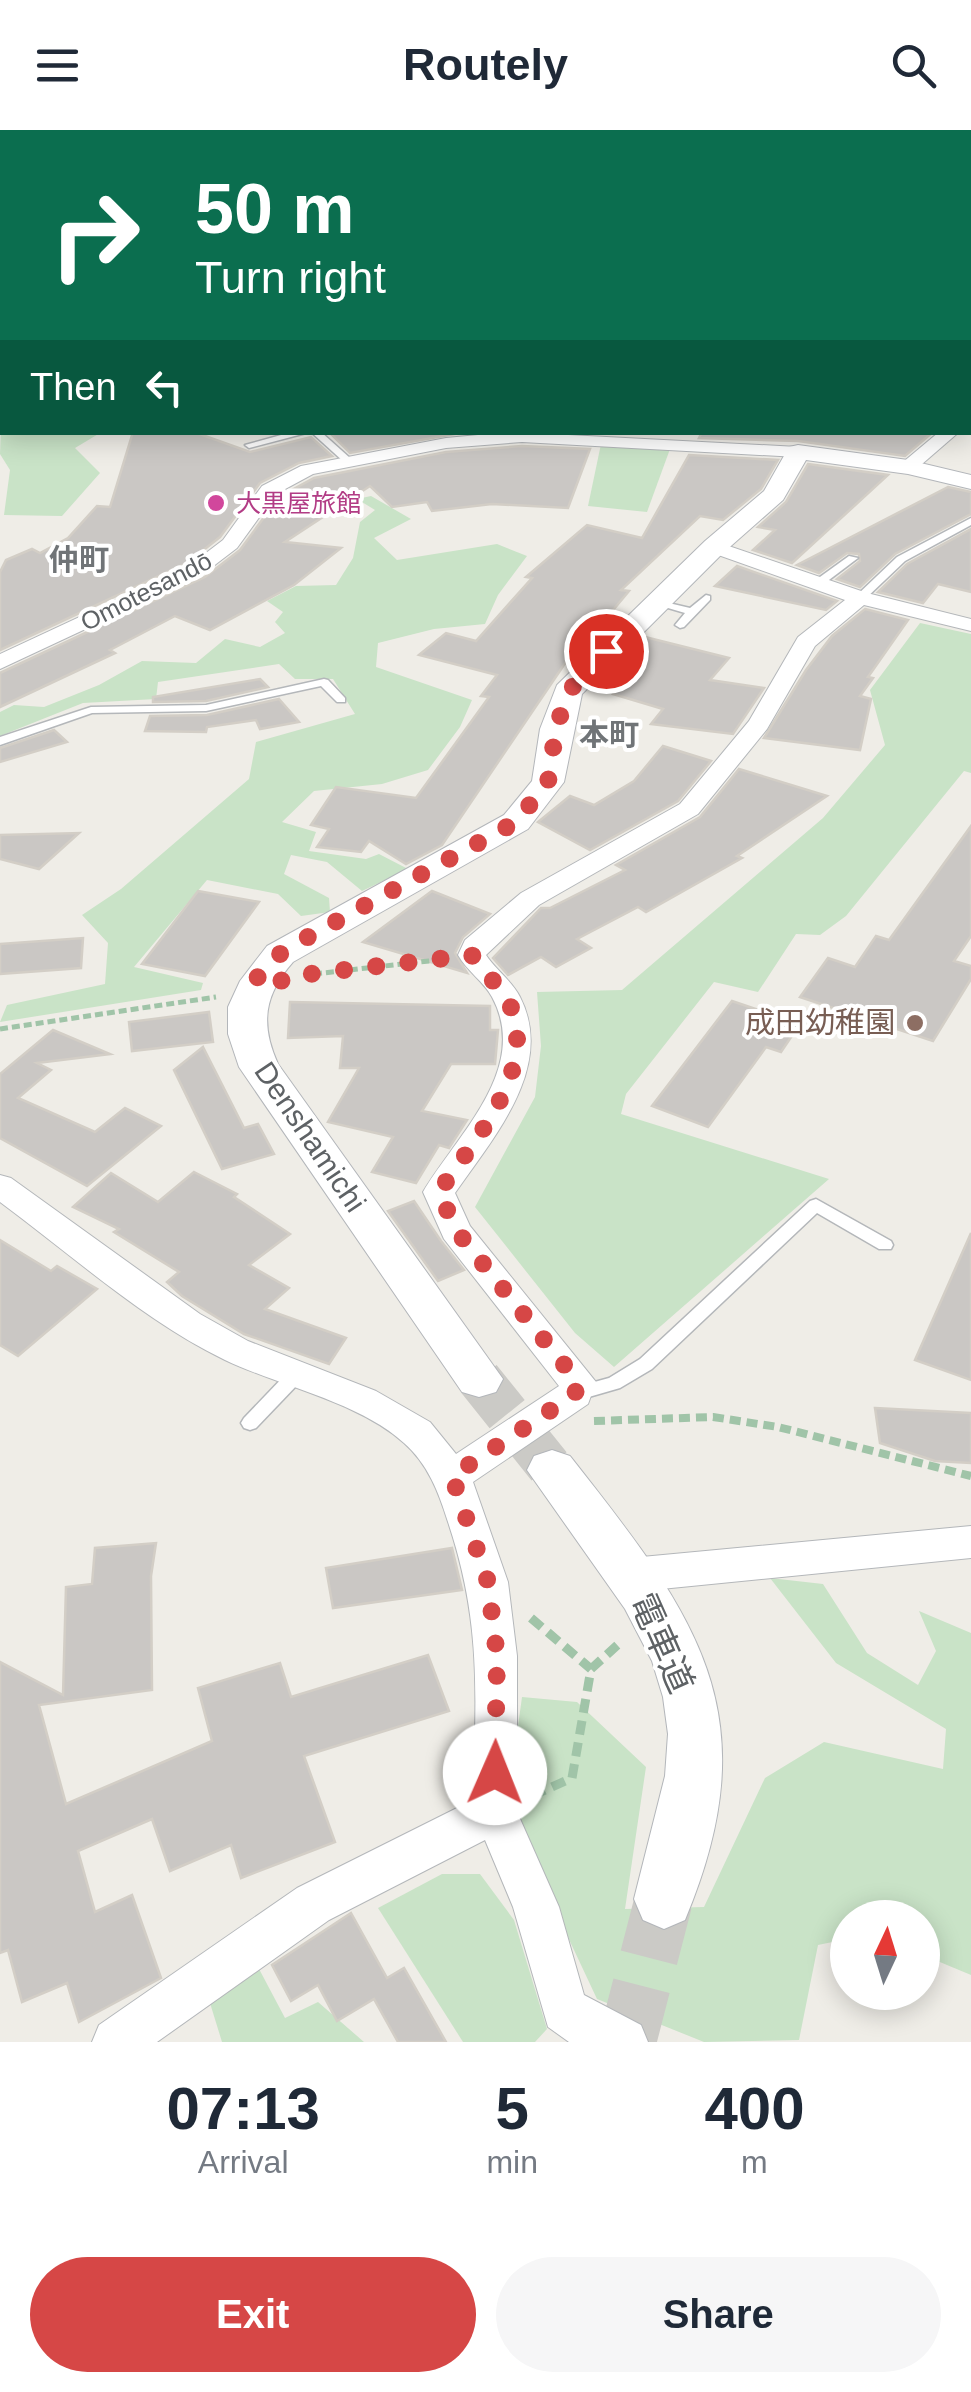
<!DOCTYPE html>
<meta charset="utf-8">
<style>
:root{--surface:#fff;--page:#f6f6f7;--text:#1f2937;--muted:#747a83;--accent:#d64746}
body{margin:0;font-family:Helvetica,"Noto Sans JP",sans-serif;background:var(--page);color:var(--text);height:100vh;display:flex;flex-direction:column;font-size:38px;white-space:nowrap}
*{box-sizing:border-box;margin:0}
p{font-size:32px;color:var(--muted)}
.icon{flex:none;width:55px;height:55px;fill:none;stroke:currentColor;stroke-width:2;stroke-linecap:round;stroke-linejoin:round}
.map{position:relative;height:1912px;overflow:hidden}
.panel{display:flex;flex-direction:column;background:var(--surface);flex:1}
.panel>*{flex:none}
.guide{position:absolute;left:0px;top:0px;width:972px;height:305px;box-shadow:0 5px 25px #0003;background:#0b6e4f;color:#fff;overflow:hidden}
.needle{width:65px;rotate:4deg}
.controls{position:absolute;left:830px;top:1770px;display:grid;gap:20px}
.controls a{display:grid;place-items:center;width:110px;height:110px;border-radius:50%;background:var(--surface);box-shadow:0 5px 25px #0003;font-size:50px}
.pin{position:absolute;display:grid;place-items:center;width:85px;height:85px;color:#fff;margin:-42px;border:5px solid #fff;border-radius:50%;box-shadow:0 2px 10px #0007}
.me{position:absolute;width:110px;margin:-55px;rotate:1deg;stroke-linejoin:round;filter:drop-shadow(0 0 8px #0008)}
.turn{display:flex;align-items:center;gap:35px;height:210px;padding:0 30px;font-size:45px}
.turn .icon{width:130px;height:130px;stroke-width:2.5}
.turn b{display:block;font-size:70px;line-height:85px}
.then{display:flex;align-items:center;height:95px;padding:0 30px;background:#0003;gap:20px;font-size:38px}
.eta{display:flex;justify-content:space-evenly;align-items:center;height:170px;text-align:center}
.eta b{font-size:60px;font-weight:700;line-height:70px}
.action{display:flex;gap:20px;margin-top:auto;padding:20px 30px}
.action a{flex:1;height:115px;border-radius:60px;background:var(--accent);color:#fff;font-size:40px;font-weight:700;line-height:115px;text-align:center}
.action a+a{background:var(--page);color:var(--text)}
header{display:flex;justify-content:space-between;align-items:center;height:130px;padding:0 30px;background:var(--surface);font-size:45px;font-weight:700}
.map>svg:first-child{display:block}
.green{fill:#c9e3c7}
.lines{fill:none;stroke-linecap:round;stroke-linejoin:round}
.stream{stroke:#b0dcf6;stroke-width:5}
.building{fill:#cac7c4;stroke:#d3cec6;stroke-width:2.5}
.secondary-tunnel-far1{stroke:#cbcac6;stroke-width:45;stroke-dasharray:45 22;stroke-linecap:butt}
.secondary-tunnel{stroke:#cbcac6;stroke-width:58;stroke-dasharray:58 29;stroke-linecap:butt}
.lane-casing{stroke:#b4b7ba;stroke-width:3}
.street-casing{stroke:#b4b7ba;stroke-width:2}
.secondary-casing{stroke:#b3b6ba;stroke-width:2}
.primary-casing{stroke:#e2b96d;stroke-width:3}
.path-far3{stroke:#a0c4a8;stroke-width:2.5;stroke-dasharray:5 2.5;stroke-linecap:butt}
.path-far2{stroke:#a0c4a8;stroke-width:5;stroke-dasharray:8 4;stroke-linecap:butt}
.path-far1{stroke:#a0c4a8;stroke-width:8;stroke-dasharray:11 6;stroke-linecap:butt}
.path{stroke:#a0c4a8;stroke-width:9;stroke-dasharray:14 8;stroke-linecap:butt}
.lane{fill:#fff;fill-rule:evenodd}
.street{fill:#fff;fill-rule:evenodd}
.secondary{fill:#fff;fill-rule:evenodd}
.primary{fill:#f6e7b5;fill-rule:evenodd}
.route{stroke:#d64746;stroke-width:18;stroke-dasharray:0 32.4}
.hotel-dot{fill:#d1479c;stroke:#fff;stroke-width:4}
.education-dot{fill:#8d6e63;stroke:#fff;stroke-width:4}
.labels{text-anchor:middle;stroke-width:8;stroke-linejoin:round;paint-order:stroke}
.far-hotel-label{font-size:25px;fill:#b23c85;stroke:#fff;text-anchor:start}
.far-street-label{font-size:25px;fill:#5e6265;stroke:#fff}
.far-quarter-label{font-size:30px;font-weight:bold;fill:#707477;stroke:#fff}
.education-label{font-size:30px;fill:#785e54;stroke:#fff;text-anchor:end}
.street-label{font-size:30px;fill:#5e6265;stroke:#fff}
.near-street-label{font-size:35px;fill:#5e6265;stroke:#fff}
</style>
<header><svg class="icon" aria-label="menu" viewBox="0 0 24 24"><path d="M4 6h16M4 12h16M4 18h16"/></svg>Routely<svg class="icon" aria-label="search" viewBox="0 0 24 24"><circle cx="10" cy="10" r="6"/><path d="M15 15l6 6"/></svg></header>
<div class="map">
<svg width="971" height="1912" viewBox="0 0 971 1912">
<rect width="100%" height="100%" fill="#efede7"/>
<g class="green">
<polygon points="2,268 2,302 100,303 75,318 100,343 62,386 4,385 10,340 0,324"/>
<polygon points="601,314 670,319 647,382 588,376"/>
<polygon points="371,366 411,389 374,408 397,430 497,414 527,426 498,465 485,494 434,499 378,513 376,537 472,570 460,597 428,640 382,654 314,661 282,692 316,702 309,721 366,729 379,724 408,739 362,761 327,732 291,725 284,744 329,768 330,782 301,786 278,764 207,750 134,837 203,853 201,860 0,892 7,875 105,854 108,813 82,785 121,759 249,649 256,612 355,584 333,549 295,549 279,534 158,552 156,569 83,573 0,606 0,582 14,575 44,577 99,555 142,531 196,533 225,509 260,517 285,503 275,492 283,482 267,471 296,456 336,455 353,428 360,392 375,380 357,369"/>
<polygon points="920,493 971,504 971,643 964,641 846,786 820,805 796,804 758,862 714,852 626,964 621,984 829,1049 614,1237 575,1203 475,1077 535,967 541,916 537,862 622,860 823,688 885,615 870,560"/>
<polygon points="770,1448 823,1454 867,1523 918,1555 936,1521 919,1481 971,1503 971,1845 923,1825 922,1788 848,1788 847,1809 818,1815 799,1910 704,1912 597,1869 507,1677 522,1567 577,1572 646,1637 625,1779 704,1777 765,1648 824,1612 943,1639 946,1599 836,1533"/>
<polygon points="442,1744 480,1744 514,1790 547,1899 535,1912 463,1912 378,1778"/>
<polygon points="258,1837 285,1888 318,1872 364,1912 222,1912 210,1873"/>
</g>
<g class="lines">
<polyline class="stream" points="363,2 371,0"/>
</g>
<g class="building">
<polygon points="133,302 194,302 250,322 311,307 332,326 299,333 260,353 220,407 187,433 0,520 0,442 6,430 32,419 40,423 68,408 97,376 110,377"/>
<polygon points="329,302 465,302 350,323"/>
<polygon points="702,302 933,302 905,326 798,311 699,308"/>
<polygon points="522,316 590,319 568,378 492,374 432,381 427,372 392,377 370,356 285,412 341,418 294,455 210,500 175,486 110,520 115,523 0,577 0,543 205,447 240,420 279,367 314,348 446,322"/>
<polygon points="689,325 778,330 761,359 723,390 700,386 621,460 629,461 599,497 609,499 582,525 572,523 442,715 406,734 369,711 361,722 317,717 329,699 311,695 336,657 416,668 489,567 481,566 497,545 419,525 446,503 476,511 532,448 526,447 587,395 642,408"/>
<polygon points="808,334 888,345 792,433 753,420 775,400 758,397 786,372"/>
<polygon points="948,357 971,362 971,384 895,424 860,457 837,449 860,431 859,424 847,423 819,443 797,435"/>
<polygon points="971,399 971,462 938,454 923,473 878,462 907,434"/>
<polygon points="737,436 837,471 826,480 715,456"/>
<polygon points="865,479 908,490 868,547 873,548 860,566 871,569 860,620 764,608 806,540 832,506"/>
<polygon points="645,507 729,528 710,550 764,558 733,604 651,594 663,579 613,564 633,538 617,534"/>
<polygon points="260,549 268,557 206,571 153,572 153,567"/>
<polygon points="279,569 299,592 260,599 256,590 207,597 206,602 145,601 150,586 207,585"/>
<polygon points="54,600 67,612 0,632 0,618"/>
<polygon points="663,616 711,631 678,671 590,720 538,692 570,666 594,675 634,651"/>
<polygon points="739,639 827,666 737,726 742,728 646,782 638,777 577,809 591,818 556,837 541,827 508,845 493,828 541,778 550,778 625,740 616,735 700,687"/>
<polygon points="971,696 971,806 954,831 971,836 971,849 933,911 800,867 828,828 855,837 876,806 889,810"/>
<polygon points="79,703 39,739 0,729 0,705"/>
<polygon points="198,761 259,772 205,846 142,834"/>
<polygon points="432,761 490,784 463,807 455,823 467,843 363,812"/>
<polygon points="83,808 81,838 0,844 0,814"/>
<polygon points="732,871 800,894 781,922 766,917 708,997 652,976"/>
<polygon points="290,872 490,876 490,900 498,900 495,934 451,934 422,981 467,990 449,1018 439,1015 416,1053 372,1042 393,1007 328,992 359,938 340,938 343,906 288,908"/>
<polygon points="209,882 213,912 132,921 129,892"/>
<polygon points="53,900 110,924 37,933 51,940 18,968 95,1002 125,978 161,996 87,1056 0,1008 0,944"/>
<polygon points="203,917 244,998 258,994 274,1024 222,1039 174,940"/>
<polygon points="194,1042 237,1064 234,1067 290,1104 249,1135 289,1158 265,1179 346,1208 329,1234 244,1204 182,1166 167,1152 179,1142 114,1102 119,1099 73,1077 111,1043 158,1072"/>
<polygon points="414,1071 441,1111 464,1140 438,1151 388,1081"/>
<polygon points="971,1103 971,1250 915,1230"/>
<polygon points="0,1110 51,1141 57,1136 97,1159 18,1226 0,1215"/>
<polygon points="875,1278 971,1283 971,1333 935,1331 880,1313"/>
<polygon points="156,1413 151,1446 152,1560 39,1575 66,1674 212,1611 198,1558 280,1533 291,1567 428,1525 449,1581 304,1626 335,1712 241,1748 231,1715 170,1741 152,1689 78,1721 95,1782 132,1765 161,1848 79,1892 67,1853 22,1872 8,1820 0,1823 0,1532 63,1565 66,1457 92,1454 95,1418"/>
<polygon points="452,1418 462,1460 333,1478 326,1438"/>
<polygon points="351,1783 387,1848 404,1838 446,1912 398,1912 374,1869 337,1891 318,1855 291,1871 272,1835"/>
</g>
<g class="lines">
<polyline class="secondary-tunnel-far1" points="479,1249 552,1340"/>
<polyline class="secondary-tunnel" points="627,1912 664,1769"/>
<g class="lane-casing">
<g id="lane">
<rect x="848" y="0" width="6" height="2"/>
<polygon points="0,91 2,91 2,95 0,96"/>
<polygon points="0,109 2,109 2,113 0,114"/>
<rect x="970" y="227" width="1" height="6"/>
<polygon points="0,257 2,257 2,262 0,263"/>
<polygon points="292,302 310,302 249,318 245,315"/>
<polygon points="311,302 321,302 350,328 350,332 344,332"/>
<polygon points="971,388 971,395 905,431 864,470 856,470 856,466 897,427"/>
<polygon points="849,426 858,428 821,456 813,456 813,452"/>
<polygon points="706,465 710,466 710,470 684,497 680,498 675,495 685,483 651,473 656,470 690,478"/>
<polygon points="324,549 328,550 345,568 345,572 337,572 321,556 206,581 92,583 0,615 0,607 91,577 206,575"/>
<polygon points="816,1069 891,1111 893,1115 891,1119 879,1119 817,1083 652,1239 620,1258 575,1271 569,1269 566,1264 569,1259 609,1248 640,1229 810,1071"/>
<polygon points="294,1240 300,1242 303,1247 300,1252 256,1298 250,1300 244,1298 241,1293 244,1288 288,1242"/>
</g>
</g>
<g class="street-casing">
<g id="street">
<rect x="0" y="19" width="2" height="8"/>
<rect x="970" y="281" width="1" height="10"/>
<polygon points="511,302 798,317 807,322 798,327 522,312 446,318 313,344 276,364 237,418 203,444 0,539 0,524 189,436 223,410 262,356 301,336 446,308"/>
<polygon points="939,302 959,302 914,341 902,341 902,333"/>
<path d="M714,411L867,463L971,489V501L864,475L815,516L767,599L698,684L539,775L486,825C496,840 512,851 520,867C556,937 493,1008 455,1063L470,1096L596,1252L588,1274L473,1352L508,1452L517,1526V1682L559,1777L584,1865L641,1895L648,1912H569L548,1897L513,1777L485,1710L329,1790L157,1912H92L99,1895L297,1758L473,1670C476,1566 482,1493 448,1392C439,1363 428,1334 404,1313C359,1272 279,1256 225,1230C144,1191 72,1125 0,1072V1045L11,1048L200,1184L248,1211L376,1261L430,1292L456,1324L559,1256L444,1109L423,1062C456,1006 531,939 492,867C484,852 467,841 458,825L465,810L521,763L680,674L749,591L798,507L845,470L707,421L704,417Z"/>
<polygon points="971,1396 971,1428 631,1462 617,1457 611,1445 617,1433 631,1428"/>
</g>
</g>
<g class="secondary-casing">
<g id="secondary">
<path d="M798,315L908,330L971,345V359L908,344L806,330L783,370L723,423L582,564L564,652L528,699L293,832C264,865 260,894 278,934L503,1249L496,1262L479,1267L462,1262L239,937L228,904V877L240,851L267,816L504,685L532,651L540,599L557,555L705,411L764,361L789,317Z"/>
<path d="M552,1320L570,1326C695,1485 772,1582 685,1790L664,1799L643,1790L634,1769L665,1646L668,1604L663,1567L652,1531L625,1479L527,1340L534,1326Z"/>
</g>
</g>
<g class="primary-casing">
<rect id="primary" x="0" y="60" width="2" height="12"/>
</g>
<polyline class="path-far3" points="879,2 901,0"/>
<g class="path-far2">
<polyline points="314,844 446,829"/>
<polyline points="0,899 216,867"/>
</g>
<polyline class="path-far1" points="594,1291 713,1287 778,1297 971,1346"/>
<g class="path">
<polyline points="531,1488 591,1539"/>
<polyline points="532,1666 572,1648 591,1539 623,1510"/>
</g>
<use href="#lane" class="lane"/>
<use href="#street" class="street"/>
<use href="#secondary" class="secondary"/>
<use href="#primary" class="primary"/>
</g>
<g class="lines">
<path class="route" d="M495,1643L497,1526L488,1452L452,1346L575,1264L578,1252L456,1100L439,1062C475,1008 544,935 506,867C497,851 480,842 472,825L284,847L279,854L255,850L280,824L297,813L516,692L548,652L556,599L568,562L606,521"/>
</g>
<circle class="hotel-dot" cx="216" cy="373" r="10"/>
<circle class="education-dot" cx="915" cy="893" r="10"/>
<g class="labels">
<g class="far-hotel-label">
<text x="236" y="382">大黒屋旅館</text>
</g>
<g class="far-street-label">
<text transform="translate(146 461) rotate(-27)" y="9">Omotesandō</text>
</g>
<g class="far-quarter-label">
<text x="79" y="440">仲町</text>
<text x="609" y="615">本町</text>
</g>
<g class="education-label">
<text x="895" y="903">成田幼稚園</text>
</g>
<g class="street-label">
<text transform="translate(310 1007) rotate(56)" y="10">Denshamichi</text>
</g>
<g class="near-street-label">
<text transform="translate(662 1513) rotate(66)" y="12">電車道</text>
</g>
</g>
</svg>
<div class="controls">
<a><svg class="needle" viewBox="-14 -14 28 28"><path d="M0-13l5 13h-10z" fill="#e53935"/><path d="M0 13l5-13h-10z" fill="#747a83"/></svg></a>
</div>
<div class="pin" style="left:606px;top:521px;background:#d93025"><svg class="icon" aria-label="arrive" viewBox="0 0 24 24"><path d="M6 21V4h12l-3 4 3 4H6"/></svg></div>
<svg class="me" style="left:495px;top:1643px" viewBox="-20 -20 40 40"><circle r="19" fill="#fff"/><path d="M0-13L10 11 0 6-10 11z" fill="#d64746"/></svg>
<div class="guide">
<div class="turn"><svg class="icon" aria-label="right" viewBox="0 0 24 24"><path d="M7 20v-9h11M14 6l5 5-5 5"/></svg><div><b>50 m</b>Turn right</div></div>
<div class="then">Then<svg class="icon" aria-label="left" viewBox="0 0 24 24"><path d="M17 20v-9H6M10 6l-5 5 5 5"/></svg></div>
</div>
</div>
<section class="panel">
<div class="eta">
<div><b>07:13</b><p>Arrival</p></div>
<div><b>5</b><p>min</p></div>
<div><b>400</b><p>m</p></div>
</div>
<div class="action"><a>Exit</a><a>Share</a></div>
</section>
